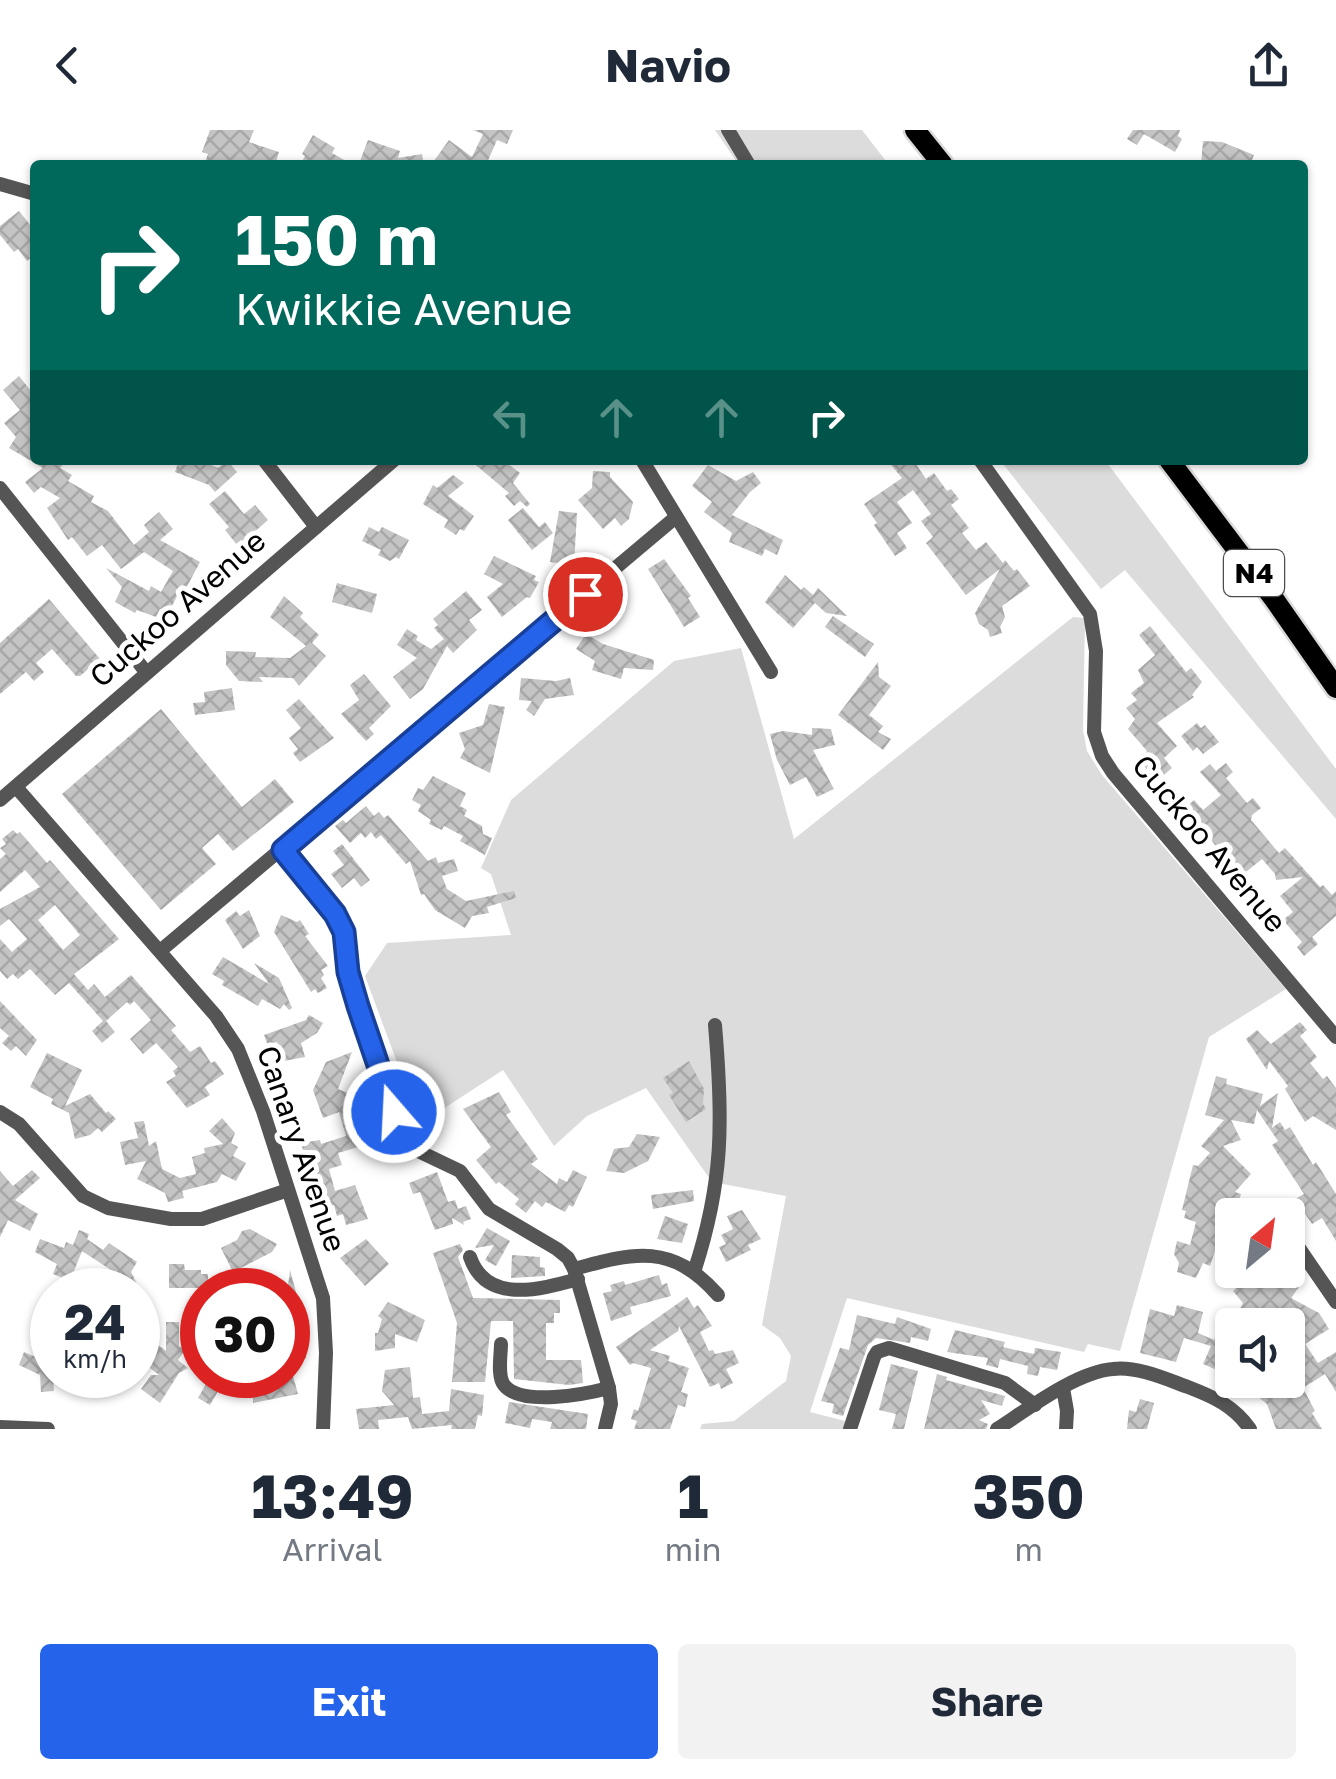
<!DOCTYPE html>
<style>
:root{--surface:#fff;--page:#f2f2f3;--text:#1f2937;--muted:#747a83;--accent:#2563eb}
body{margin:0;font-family:"Golos Text",sans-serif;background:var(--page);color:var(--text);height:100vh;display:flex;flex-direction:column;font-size:38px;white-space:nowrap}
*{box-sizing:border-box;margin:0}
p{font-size:32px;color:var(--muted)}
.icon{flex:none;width:55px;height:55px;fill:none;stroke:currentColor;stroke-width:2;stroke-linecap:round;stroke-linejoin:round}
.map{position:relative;height:1299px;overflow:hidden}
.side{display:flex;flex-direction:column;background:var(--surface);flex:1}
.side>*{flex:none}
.hud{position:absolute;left:30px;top:30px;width:1278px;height:305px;border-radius:10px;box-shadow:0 2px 8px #0004;background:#00695c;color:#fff;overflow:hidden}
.needle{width:65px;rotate:29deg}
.controls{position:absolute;left:1215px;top:1068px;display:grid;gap:20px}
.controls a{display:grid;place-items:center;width:90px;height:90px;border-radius:10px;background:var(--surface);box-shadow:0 2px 8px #0004;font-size:50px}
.speed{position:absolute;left:30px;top:1138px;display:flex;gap:20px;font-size:50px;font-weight:700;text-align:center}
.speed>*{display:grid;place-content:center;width:130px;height:130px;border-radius:50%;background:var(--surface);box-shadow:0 2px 8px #0004;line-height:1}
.speed small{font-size:25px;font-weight:400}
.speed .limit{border:15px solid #d22;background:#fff;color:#111}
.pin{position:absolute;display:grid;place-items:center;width:85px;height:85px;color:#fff;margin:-42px;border:5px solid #fff;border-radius:50%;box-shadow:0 2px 10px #0007}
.me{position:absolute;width:110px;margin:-55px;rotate:341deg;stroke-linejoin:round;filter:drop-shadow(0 0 8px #0008)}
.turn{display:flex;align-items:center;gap:35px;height:210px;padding:0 40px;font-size:45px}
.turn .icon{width:130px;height:130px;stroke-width:2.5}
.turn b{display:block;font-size:70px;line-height:85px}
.lanes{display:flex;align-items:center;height:95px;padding:0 40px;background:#0003;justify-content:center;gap:50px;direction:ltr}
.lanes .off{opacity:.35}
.eta{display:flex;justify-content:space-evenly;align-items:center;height:170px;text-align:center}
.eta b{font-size:60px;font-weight:700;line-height:70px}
.action{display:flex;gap:20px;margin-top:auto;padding:20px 40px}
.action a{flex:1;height:115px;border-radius:10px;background:var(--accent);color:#fff;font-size:40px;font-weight:700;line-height:115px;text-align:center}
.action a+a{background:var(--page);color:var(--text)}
header{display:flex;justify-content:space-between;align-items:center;height:130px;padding:0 40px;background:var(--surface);font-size:45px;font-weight:700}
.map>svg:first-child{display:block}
.green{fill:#dcdcdc}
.building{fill:url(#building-cross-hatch);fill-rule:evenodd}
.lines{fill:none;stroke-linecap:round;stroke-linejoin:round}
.highway-casing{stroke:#dbdbdb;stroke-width:25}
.minor{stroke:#555;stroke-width:14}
.highway{stroke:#000;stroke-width:20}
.route-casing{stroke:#184099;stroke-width:25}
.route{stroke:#2563eb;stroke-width:18}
.labels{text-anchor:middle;stroke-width:10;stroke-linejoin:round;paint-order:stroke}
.shield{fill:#fff;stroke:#4c4c4c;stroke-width:2.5}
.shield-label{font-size:28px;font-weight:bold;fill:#000}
.street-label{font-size:30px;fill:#000;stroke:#fff}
</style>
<header><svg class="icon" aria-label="back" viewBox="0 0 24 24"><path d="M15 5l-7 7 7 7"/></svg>Navio<svg class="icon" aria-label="share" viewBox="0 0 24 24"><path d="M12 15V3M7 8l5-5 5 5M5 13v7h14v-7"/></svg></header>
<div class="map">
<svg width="1336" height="1299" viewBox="0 0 1336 1299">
<defs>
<pattern id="building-cross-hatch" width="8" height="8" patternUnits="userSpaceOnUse" patternTransform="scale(2.5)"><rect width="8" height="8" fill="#c4c4c4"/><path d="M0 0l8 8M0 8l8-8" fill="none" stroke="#a7a7a7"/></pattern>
</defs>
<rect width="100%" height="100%" fill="#fff"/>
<g class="green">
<polygon points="715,0 862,0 889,35 739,35"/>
<polygon points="1000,330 1105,330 1336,639 1336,689 1125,440 1101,459"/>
<polygon points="1073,487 1085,488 1083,600 1087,621 1102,645 1286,859 1209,907 1120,1221 1088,1214 1084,1222 847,1168 810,1282 845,1291 843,1299 700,1299 702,1294 734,1291 786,1251 791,1226 780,1208 762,1195 786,1066 712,1052 646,958 587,986 554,1016 503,940 420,994 365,846 387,813 511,805 491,744 481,738 511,670 674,531 741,518 794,709"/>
</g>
<g class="building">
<polygon points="210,0 254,0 249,12 279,22 275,35 204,35 208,24 202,22"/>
<polygon points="473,0 513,0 507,14 497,10 486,35 431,35 449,10 472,27 483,4"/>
<polygon points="1133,0 1180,0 1178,6 1182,9 1175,22 1144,4 1137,15 1127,9"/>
<polygon points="313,5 335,18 332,23 353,35 300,35 305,26 302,24"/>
<polygon points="368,10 400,21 398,28 422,24 424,35 371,35 360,31"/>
<polygon points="1203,11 1222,12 1254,25 1250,35 1201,34"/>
<polygon points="19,81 35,101 35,125 27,131 18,119 14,122 0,105 0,96"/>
<polygon points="19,246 35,266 35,330 66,330 60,338 72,345 68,351 94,366 91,372 108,381 134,415 149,402 144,395 159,382 173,399 160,410 200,432 183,464 179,462 170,480 160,479 156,487 137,480 135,483 115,472 122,457 106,438 149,461 151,456 161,462 173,441 144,422 121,439 102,415 87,426 72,407 68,410 47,378 60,368 41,357 34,363 25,352 43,338 9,318 16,307 4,293 20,280 3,260"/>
<polygon points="179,330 199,330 218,338 227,330 237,342 215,362 209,355 175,342"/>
<polygon points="470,330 503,330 520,343 513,353 530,374 527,377 520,371 514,376 505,366 509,363"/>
<polygon points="887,330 913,330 926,349 934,343 947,361 951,359 959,369 951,375 969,398 962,403 976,420 986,412 1003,433 1005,430 1014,441 1017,439 1030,456 1002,476 1005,487 1000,497 1002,503 990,507 988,500 979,494 975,483 1000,439 966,465 926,413 933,407 921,391 931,384 913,360 897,372 912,393 897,403 907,418 895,426 874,395 877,393 864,374 902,348"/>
<polygon points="708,335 736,351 753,342 761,353 750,362 732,385 783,410 777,425 765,419 762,426 729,412 732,403 704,382 712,372 692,356"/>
<polygon points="593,341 610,342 610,347 633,372 629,389 621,396 615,388 603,399 578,370 592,358"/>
<polygon points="453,345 464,353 448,366 474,386 464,401 460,399 456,405 444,397 448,390 423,374 433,355 437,358"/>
<polygon points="225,361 244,384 255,375 268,390 238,416 225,400 229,397 209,374"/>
<polygon points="523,378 539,397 545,392 553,403 532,420 508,390"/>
<polygon points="559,381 577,383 574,435 550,432"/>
<polygon points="369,397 379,402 382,397 409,410 399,429 396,427 390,431 378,425 381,420 362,411"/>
<polygon points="494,426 536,446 534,450 539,452 530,468 527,467 502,487 487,467 503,454 484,444"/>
<polygon points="664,429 691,466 688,468 700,487 684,497 648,439"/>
<polygon points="785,445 801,460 804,457 813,465 818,458 847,486 826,483 815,473 793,498 765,472"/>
<polygon points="337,453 377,464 372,483 332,472"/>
<polygon points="466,461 482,480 469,490 477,500 453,523 447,516 423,559 410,569 393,547 417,528 397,515 407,499 418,506 416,510 431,519 444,509 434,498 438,495 433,489"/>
<polygon points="284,466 303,483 300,487 319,505 312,513 326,526 299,556 293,548 259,547 263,552 239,551 226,535 226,521 256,522 255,527 290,528 306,516 270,487"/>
<polygon points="49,469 100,529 80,546 76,546 52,519 36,533 44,542 34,551 26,542 0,564 0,513"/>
<polygon points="833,486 874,514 865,527 825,497"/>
<polygon points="1150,496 1186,542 1191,538 1202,552 1192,565 1194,567 1157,593 1177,616 1164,628 1172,638 1155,652 1141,631 1141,626 1147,621 1128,599 1135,589 1126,578 1137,570 1131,563 1144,553 1138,540 1155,525 1139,505"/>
<polygon points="586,504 603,514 654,530 653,540 624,538 621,549 592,540 595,531 576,519"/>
<polygon points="878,532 879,547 891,556 869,585 883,596 878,602 891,609 883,620 838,585"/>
<polygon points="364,544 391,576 369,598 374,604 366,611 341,584 359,570 350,555"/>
<polygon points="521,548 556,551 570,548 574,565 545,569 534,586 526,580 532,571 519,570"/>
<polygon points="232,558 235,580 195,585 193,573 205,572 204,562"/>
<polygon points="299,569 334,608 300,632 293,623 298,619 289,608 301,598 286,580"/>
<polygon points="489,574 505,577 490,643 460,628 465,619 459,603 483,595"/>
<polygon points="161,579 242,677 275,649 294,672 233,721 218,704 202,718 216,734 161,780 62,664"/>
<polygon points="1197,593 1201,598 1205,595 1219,612 1203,624 1197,617 1193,621 1181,606"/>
<polygon points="812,598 831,599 835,615 813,620 834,659 817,667 806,647 790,655 777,630 770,604 783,601 812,605"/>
<polygon points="1226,633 1233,642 1226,648 1247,673 1253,668 1261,678 1252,685 1251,690 1279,723 1285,718 1320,757 1323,755 1332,765 1336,761 1336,786 1312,807 1318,814 1304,826 1297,817 1302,812 1283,790 1293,782 1280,766 1303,747 1276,750 1275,744 1262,729 1236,750 1222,734 1226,731 1210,708 1184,679 1194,670 1203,680 1221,665 1200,642 1210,634 1216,641"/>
<polygon points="433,646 466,663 460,676 467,680 464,686 482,696 483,704 492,708 485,725 460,711 463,706 444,696 442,700 429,694 431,690 418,681 421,675 412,670 418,658 423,660"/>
<polygon points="366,676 374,686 379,682 384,688 388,685 428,731 436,727 438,733 454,729 458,741 442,746 447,759 466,771 514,761 516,768 487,777 489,783 472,786 465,798 435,780 424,764 421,765 410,731 406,734 381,705 376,709 371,702 365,708 361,703 350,713 335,696 343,690 346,693"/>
<path d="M13,700L17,704L20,702L47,733L50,730L119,809L74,844L88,860L94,854L105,867L131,845L176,896L171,900L190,922L200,916L211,933L215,931L224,944L205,957L210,965L187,978L166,952L176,946L173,941L178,937L156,913L143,924L130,909L151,890L134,871L130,875L127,872L106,891L115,902L102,913L92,901L103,891L69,853L55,865L30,839L18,849L13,844L7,849L0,841V809L12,822L27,809L9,789L0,796V779L40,757L25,740L0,762V729L6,724L0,718L6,714L2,709ZM55,775L80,805L63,820L38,790Z"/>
<polygon points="342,714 370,750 361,757 354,748 342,758 331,744 344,735 333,721"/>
<polygon points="249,780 260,806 243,819 225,790 236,781 240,786"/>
<polygon points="281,785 297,792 300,790 309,804 305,806 328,836 321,840 324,845 321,848 327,858 318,863 315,859 311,862 274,802"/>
<polygon points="223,827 269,854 254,833 279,848 292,878 289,880 284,874 280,879 262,869 258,876 222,855 224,851 212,844"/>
<polygon points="0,871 37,910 26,926 16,916 11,921 2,913 9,906 0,898"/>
<polygon points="309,885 323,893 317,903 301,913 305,927 284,931 277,912 268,916 264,905 306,890"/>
<polygon points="1300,892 1307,900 1300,906 1317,927 1310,933 1323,949 1327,946 1336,958 1336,1000 1313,986 1305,992 1285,959 1288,956 1269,931 1267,940 1246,909 1257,900 1271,914"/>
<polygon points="352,922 338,959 358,967 353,980 365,1015 338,1023 342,1035 329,1039 335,1061 355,1055 368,1089 346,1095 343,1084 337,1086 334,1075 312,1081 305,1059 313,1057 301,1013 320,1010 321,1014 346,1006 339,982 323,988 313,960 326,932"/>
<polygon points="47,923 82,940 65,976 90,964 106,983 108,981 116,989 102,1002 98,998 90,1005 75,1009 69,983 51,974 53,969 30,957"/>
<polygon points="689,931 704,959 703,974 706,979 686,992 669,965 673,963 663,948"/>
<polygon points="1216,946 1227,949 1226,954 1263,964 1260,976 1278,963 1272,998 1280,992 1285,1000 1290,997 1313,1035 1316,1032 1336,1064 1336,1111 1322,1088 1312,1094 1295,1069 1304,1064 1272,1015 1278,1011 1257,980 1254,994 1231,990 1241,1010 1223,1016 1251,1044 1235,1062 1241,1064 1238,1074 1231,1072 1221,1108 1232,1111 1229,1132 1216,1118 1210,1136 1203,1133 1196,1148 1177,1142 1179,1133 1174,1124 1177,1111 1190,1115 1196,1092 1184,1088 1186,1081 1182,1080 1193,1035 1198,1036 1210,1023 1201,1016 1224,990 1205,985"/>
<polygon points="499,962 511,982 506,985 538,1029 531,1034 557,1054 559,1048 567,1052 573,1040 587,1047 573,1077 569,1075 565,1082 546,1072 542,1077 535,1071 526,1083 515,1074 519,1069 499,1052 496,1054 476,1030 491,1017 463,979"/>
<polygon points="222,988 235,1003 231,1013 238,1017 233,1026 246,1033 236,1051 222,1044 217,1052 182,1061 184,1068 168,1072 165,1063 137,1049 146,1031 125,1035 120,1012 138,1008 134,992 144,991 149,1016 156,1011 162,1039 180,1048 196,1044 192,1027 205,1023 204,1018 223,1014 209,1001"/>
<polygon points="637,1004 660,1007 648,1031 624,1043 606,1041 614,1019 629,1017"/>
<polygon points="32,1040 40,1048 15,1070 38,1084 30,1101 8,1090 0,1107 0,1041 13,1056"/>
<polygon points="437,1042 448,1072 455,1070 458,1079 466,1076 471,1089 463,1092 464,1095 452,1088 453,1094 435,1100 420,1062 413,1064 409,1053"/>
<polygon points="693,1060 694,1071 653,1079 651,1065"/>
<polygon points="742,1080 761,1109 748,1115 751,1120 726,1132 719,1117 726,1114 721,1105 733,1099 727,1086"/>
<polygon points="665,1086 688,1094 682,1113 657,1109"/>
<polygon points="487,1098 510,1111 496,1136 485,1130 494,1115 475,1118"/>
<polygon points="250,1099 277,1114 272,1122 233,1142 221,1118 237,1110 242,1101"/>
<polygon points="79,1100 89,1104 87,1109 103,1120 109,1113 137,1132 131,1142 140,1160 114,1160 106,1154 114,1142 82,1121 70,1151 53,1144 57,1134 35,1122 40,1109 64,1118 66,1112 73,1115"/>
<polygon points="366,1109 389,1134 365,1156 340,1128"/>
<polygon points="460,1114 463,1120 458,1127 473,1168 560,1170 560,1183 554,1183 554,1193 546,1193 546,1230 581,1230 583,1253 569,1255 514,1249 513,1191 491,1191 485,1252 452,1252 457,1193 433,1123"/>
<polygon points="512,1125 540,1127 540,1137 545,1138 545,1146 511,1148"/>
<polygon points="169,1134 184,1134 185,1140 201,1140 201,1144 208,1144 208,1158 169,1158"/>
<polygon points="290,1140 299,1173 288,1177 288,1160 257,1160 261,1143 288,1156"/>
<polygon points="1242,1140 1263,1140 1271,1149 1277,1140 1284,1140 1293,1147 1291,1151 1299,1157 1291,1168 1319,1183 1329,1199 1305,1214 1318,1233 1336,1222 1336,1262 1325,1244 1303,1258 1315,1281 1312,1283 1322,1299 1276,1299 1267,1274 1248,1259 1254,1250 1288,1250 1288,1195 1232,1195 1232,1242 1218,1236 1217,1240 1203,1234 1211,1216 1184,1208 1176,1232 1140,1223 1150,1179 1174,1186 1177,1175 1203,1182 1198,1203 1214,1210 1225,1188 1233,1192 1243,1173 1233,1161 1237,1157 1232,1149"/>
<polygon points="659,1145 662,1155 667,1153 671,1166 630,1177 632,1184 611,1191 603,1163 612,1161 610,1155 624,1151 625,1155"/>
<polygon points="687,1167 694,1178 698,1175 712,1196 700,1202 709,1221 713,1220 715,1224 733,1220 739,1233 726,1239 733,1253 721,1259 719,1253 710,1257 679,1196 678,1201 650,1220 670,1226 668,1231 689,1238 681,1262 688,1264 685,1277 678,1275 670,1299 634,1299 637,1291 631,1289 634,1279 638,1281 651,1238 633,1233 630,1235 616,1217"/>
<polygon points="388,1172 425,1190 417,1212 395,1204 395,1218 375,1221 375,1203 378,1203 382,1189 378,1186"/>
<polygon points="288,1184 306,1214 306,1228 288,1227"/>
<polygon points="857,1185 895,1194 897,1187 931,1199 928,1211 911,1207 910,1213 876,1208 868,1215 843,1286 832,1283 834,1274 821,1271 840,1218 849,1220"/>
<polygon points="166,1192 179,1192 179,1216 185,1220 178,1230 188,1238 179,1243 160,1273 141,1259 151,1245 159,1245 142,1232 148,1223 151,1209 166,1221"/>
<polygon points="955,1200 1005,1212 1003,1217 1034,1224 1035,1218 1061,1222 1057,1240 1040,1237 1038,1246 1027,1244 1028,1236 1000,1229 998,1238 986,1235 988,1228 947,1222"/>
<polygon points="24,1222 52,1234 54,1261 41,1262 40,1245 19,1235"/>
<polygon points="891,1234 918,1241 904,1299 892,1299 896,1284 879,1280"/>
<polygon points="410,1237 413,1268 420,1267 422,1284 449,1281 451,1259 484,1265 482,1286 478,1285 475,1299 451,1299 452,1295 412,1299 408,1287 378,1290 379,1299 359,1299 356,1279 394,1275 382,1261 385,1240"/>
<polygon points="937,1244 947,1247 946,1250 1005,1266 1002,1276 981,1270 990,1284 979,1290 988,1294 986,1299 924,1299"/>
<polygon points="207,1245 240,1245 230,1264 220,1258 210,1275 198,1268 206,1254 203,1252"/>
<polygon points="263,1245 274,1245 276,1250 293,1246 298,1264 253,1273 253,1261 268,1261"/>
<polygon points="1140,1269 1154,1273 1147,1299 1127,1299 1129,1280 1136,1282"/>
<polygon points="509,1272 588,1284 586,1299 550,1299 552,1292 532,1289 530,1298 505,1293"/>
</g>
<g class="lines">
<g class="highway-casing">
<g id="highway">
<polyline points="915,0 943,35"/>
<polyline points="1169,330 1274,469 1336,558"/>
</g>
</g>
<g class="minor">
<polyline points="728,0 749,35"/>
<polyline points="0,54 35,64"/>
<polyline points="264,330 316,397"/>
<polyline points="642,330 771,542"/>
<polyline points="980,330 1090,484 1096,521 1094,602 1102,626 1113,643 1336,907"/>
<polyline points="0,358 146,542"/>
<polyline points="16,657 216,886 238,919 263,981 323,1168 326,1223 323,1299"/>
<polyline points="0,670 394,330"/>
<polyline points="283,719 335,784 344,802 349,842 358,876 394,983 408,1011 418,1021 460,1041 489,1079 557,1119 568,1128 574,1139 609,1258 611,1274 605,1299"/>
<polyline points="160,821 676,387"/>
<polyline points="0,982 19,994 83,1066 108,1078 171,1089 202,1089 288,1060"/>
<polyline points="1288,1102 1336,1172"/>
<path d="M470,1127C486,1174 539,1160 578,1149"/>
<path d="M574,1139C635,1122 672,1113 718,1165"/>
<path d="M694,1142C724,1051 723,989 715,895"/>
<path d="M501,1214C501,1225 497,1246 504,1255C521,1277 586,1264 609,1258"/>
<polyline points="1063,1258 1067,1281 1066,1299"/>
<polyline points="0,1297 48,1299"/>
<polyline points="850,1299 874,1227 877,1222 889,1218 1005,1253 1035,1275"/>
<path d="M997,1299C1028,1279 1076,1242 1113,1239C1137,1236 1166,1249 1188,1257C1214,1267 1234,1276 1250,1299"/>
</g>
<use href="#highway" class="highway"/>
</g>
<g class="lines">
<g class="route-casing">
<polyline id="route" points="394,982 358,876 348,842 344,802 335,784 283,720 585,464"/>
</g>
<use href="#route" class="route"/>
</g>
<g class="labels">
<rect class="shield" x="1224" y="420" width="60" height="46" rx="8"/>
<g class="shield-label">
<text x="1254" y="453">N4</text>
</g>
<g class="street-label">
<text transform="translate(178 479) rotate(-41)" y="10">Cuckoo Avenue</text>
<text transform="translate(1209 714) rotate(50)" y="10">Cuckoo Avenue</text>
<text transform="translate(301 1019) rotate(71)" y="10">Canary Avenue</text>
</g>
</g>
</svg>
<div class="controls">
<a><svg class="needle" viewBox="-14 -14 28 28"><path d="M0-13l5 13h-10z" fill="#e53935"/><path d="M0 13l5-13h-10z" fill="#747a83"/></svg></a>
<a><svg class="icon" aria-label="sound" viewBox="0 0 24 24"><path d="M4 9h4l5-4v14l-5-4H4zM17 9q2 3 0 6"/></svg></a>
</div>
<div class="speed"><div>24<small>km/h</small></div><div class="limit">30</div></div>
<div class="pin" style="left:585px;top:464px;background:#d93025"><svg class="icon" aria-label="arrive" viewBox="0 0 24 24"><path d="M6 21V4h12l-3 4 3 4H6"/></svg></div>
<svg class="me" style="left:394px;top:982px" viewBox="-20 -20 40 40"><circle r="17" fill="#2563eb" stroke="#fff" stroke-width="3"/><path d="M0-11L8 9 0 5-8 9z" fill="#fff"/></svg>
<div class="hud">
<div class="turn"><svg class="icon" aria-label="right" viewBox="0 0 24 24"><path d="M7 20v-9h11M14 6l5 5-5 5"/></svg><div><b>150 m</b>Kwikkie Avenue</div></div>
<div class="lanes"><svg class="icon off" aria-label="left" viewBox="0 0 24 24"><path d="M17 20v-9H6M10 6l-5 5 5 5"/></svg><svg class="icon off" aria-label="ahead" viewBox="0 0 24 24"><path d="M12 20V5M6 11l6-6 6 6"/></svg><svg class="icon off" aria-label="ahead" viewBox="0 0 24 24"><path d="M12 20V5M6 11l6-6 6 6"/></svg><svg class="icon" aria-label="right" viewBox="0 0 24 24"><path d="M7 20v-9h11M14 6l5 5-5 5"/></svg></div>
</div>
</div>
<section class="side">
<div class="eta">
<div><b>13:49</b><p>Arrival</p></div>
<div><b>1</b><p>min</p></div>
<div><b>350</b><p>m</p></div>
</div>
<div class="action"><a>Exit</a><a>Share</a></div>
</section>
